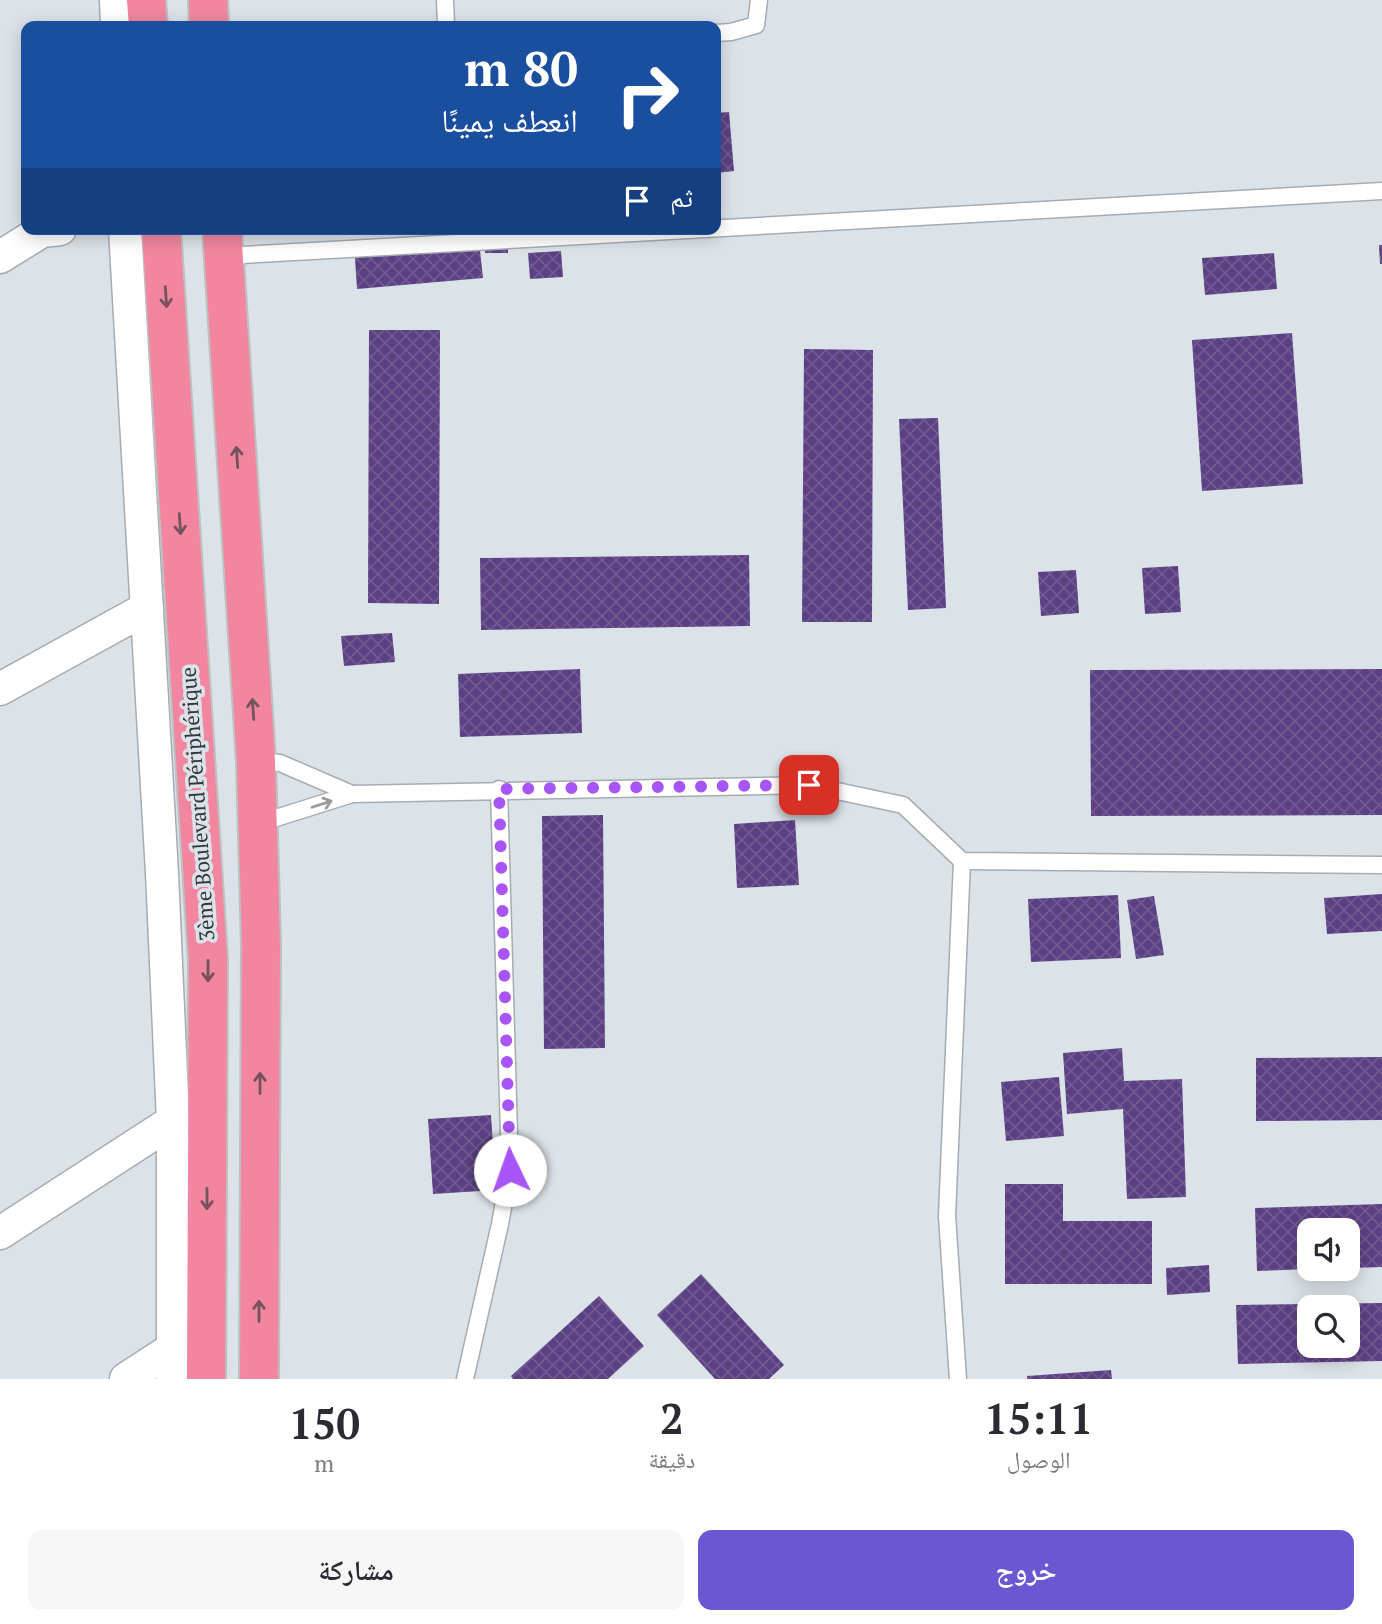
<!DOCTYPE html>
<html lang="ar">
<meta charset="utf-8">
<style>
:root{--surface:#fff;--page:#f7f7f7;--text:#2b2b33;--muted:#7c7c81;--accent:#6b57d1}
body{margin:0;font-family:"PT Serif","Noto Naskh Arabic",serif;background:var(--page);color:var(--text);direction:rtl;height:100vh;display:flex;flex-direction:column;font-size:26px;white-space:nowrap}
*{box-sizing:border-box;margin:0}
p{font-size:23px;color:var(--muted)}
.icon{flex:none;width:38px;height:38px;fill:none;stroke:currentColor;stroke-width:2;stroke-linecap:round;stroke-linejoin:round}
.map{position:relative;height:1379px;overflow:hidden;direction:ltr}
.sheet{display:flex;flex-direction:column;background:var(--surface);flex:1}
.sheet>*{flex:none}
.guide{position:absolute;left:21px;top:21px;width:700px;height:214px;border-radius:14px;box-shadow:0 4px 18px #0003;direction:rtl;background:#1a4fa0;color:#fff;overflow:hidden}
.tools{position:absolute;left:1297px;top:1218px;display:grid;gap:14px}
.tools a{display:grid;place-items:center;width:63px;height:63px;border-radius:14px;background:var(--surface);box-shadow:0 4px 18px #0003;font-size:35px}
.pin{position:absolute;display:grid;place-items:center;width:60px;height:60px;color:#fff;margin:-30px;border-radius:14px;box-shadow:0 4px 10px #0006}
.me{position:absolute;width:77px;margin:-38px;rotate:357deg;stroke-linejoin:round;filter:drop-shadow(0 0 5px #0008)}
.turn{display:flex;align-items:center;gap:24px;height:147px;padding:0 28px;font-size:32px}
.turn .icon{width:91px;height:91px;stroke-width:2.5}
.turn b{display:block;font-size:49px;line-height:60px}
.then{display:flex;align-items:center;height:66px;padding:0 28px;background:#0003;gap:14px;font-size:26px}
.eta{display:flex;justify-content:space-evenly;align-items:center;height:119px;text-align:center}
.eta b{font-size:42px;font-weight:600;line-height:49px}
.primary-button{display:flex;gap:14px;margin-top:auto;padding:14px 28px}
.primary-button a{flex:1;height:80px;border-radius:14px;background:var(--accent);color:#fff;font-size:28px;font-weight:600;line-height:80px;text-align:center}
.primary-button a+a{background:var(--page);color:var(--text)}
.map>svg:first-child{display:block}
.building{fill:url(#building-cross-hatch);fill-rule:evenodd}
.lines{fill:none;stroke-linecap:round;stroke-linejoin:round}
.lane-casing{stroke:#a5acb2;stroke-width:19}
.street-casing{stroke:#a5acb2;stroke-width:35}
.highway-casing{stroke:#bebfbf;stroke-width:42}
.lane{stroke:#fff;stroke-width:16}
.street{stroke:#fff;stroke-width:32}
.highway{stroke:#f286a1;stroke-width:38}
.oneway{stroke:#76525d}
.oneway2{stroke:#999a9c}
.route{stroke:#a855f7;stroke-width:12;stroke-dasharray:0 21.6}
.labels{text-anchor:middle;stroke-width:7;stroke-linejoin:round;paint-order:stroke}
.street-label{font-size:21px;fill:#333638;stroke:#dbe2e8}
</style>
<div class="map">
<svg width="1382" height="1379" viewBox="0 0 1382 1379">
<defs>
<pattern id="building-cross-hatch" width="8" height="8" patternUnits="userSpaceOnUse" patternTransform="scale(1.75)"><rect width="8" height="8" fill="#5b4084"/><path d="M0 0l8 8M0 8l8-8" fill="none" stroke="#705a91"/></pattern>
</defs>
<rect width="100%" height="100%" fill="#dbe2e8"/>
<g class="building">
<polygon points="729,112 734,171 716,173 716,113"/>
<polygon points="478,232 483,278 357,289 354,243"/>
<polygon points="486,239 508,240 508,253 485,253"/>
<polygon points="1379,245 1382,245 1382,264 1380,264"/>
<polygon points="561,251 563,277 530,279 528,253"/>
<polygon points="1274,253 1277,289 1205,295 1202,258"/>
<polygon points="369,330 440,330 439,604 368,603"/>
<polygon points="1292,333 1303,484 1202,491 1192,340"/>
<polygon points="804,349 873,350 872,622 802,622"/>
<polygon points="938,418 946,608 908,610 899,419"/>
<polygon points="749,555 750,626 481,630 480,558"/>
<polygon points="1178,566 1181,612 1145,614 1142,568"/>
<polygon points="1076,570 1079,613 1041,616 1038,572"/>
<polygon points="392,633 395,662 344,666 341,636"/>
<polygon points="580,669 582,733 460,737 458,674"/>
<polygon points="1382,669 1382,815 1091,816 1090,670"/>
<polygon points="603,815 605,1048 544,1049 542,816"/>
<polygon points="795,820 799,885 737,888 734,824"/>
<polygon points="1382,894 1382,931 1327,934 1324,898"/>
<polygon points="1118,895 1121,958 1031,962 1028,899"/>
<polygon points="1154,896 1164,955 1136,959 1127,900"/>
<polygon points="1122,1048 1124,1081 1182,1079 1186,1197 1127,1199 1123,1109 1067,1114 1063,1053"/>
<polygon points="1382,1057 1382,1120 1256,1121 1256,1058"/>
<polygon points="1059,1077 1064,1136 1006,1141 1001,1082"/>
<polygon points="491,1115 496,1190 433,1194 428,1119"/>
<polygon points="1005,1184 1063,1184 1063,1221 1152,1221 1152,1284 1005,1284"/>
<polygon points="1382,1204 1382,1267 1348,1268 1348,1230 1309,1230 1309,1269 1257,1271 1255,1208"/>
<polygon points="1209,1265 1210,1292 1167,1295 1166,1268"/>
<polygon points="701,1274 784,1365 769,1379 715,1379 657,1315"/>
<polygon points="599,1296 644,1346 608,1379 513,1379 511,1376"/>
<path d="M1382,1303V1361L1238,1364L1236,1305ZM1309,1307H1348V1346H1309Z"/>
<polygon points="1111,1370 1112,1379 1027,1379 1027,1376"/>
</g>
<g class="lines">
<g class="lane-casing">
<g id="lane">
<polyline points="445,0 446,26"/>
<polyline points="716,33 731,32 756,25 759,0"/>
<polyline points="224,256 1382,191"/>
<polyline points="256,761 280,763 352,794 257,824"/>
<polyline points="352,794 809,785 903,805 962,861 1382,865"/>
<polyline points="465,1379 500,1224 510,1169 499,789"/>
<polyline points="958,1379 947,1216 962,861"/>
</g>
</g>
<g class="street-casing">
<g id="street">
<polyline points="116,0 117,26"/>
<polyline points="125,229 162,873 173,1121 173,1379"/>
<polyline points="0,257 42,231 60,229"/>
<polyline points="0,689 147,608"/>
<polyline points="0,1233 173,1121"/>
<polyline points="126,1379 186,1340"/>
</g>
</g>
<g class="highway-casing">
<g id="highway">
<polyline points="146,0 148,26"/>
<polyline points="208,0 209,26"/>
<polyline points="161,229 208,959 206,1379"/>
<polyline points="222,229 256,761 261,946 259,1379"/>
</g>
</g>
<use href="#lane" class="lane"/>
<use href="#street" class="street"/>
<use href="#highway" class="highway"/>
</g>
<defs><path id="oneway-shaft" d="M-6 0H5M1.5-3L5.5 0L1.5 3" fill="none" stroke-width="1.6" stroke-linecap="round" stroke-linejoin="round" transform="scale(1.75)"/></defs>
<g class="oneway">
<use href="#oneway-shaft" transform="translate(166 297) rotate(86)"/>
<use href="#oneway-shaft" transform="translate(237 457) rotate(-94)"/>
<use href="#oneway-shaft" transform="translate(180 524) rotate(86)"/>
<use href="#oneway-shaft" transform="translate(253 709) rotate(-94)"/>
<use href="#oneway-shaft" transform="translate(208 971) rotate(90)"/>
<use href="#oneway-shaft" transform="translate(260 1083) rotate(-90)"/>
<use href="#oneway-shaft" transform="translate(207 1199) rotate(90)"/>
<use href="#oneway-shaft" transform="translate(259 1311) rotate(-90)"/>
</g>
<use class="oneway2" href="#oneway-shaft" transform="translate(322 804) rotate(-18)"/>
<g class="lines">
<polyline class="route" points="510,1170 499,789 809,785"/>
</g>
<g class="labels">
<g class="street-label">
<text transform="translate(198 804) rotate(-94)" y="7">3ème Boulevard Périphérique</text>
</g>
</g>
</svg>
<div class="tools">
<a><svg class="icon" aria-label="sound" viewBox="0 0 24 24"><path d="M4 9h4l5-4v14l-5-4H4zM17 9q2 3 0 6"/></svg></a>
<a><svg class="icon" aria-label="search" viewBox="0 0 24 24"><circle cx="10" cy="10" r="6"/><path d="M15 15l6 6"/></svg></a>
</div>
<div class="pin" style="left:809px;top:785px;background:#d93025"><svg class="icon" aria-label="arrive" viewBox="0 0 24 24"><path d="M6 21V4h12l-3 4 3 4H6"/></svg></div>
<svg class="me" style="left:510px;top:1170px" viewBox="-20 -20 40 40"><circle r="19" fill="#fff"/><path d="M0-13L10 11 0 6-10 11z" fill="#a855f7"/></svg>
<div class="guide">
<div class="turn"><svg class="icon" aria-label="right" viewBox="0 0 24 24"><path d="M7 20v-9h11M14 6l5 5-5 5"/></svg><div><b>80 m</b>انعطف يمينًا</div></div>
<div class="then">ثم<svg class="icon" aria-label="arrive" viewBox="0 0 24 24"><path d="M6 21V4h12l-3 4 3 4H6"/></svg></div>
</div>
</div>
<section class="sheet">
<div class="eta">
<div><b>15:11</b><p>الوصول</p></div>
<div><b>2</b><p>دقيقة</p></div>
<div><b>150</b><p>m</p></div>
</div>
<div class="primary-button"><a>خروج</a><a>مشاركة</a></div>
</section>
